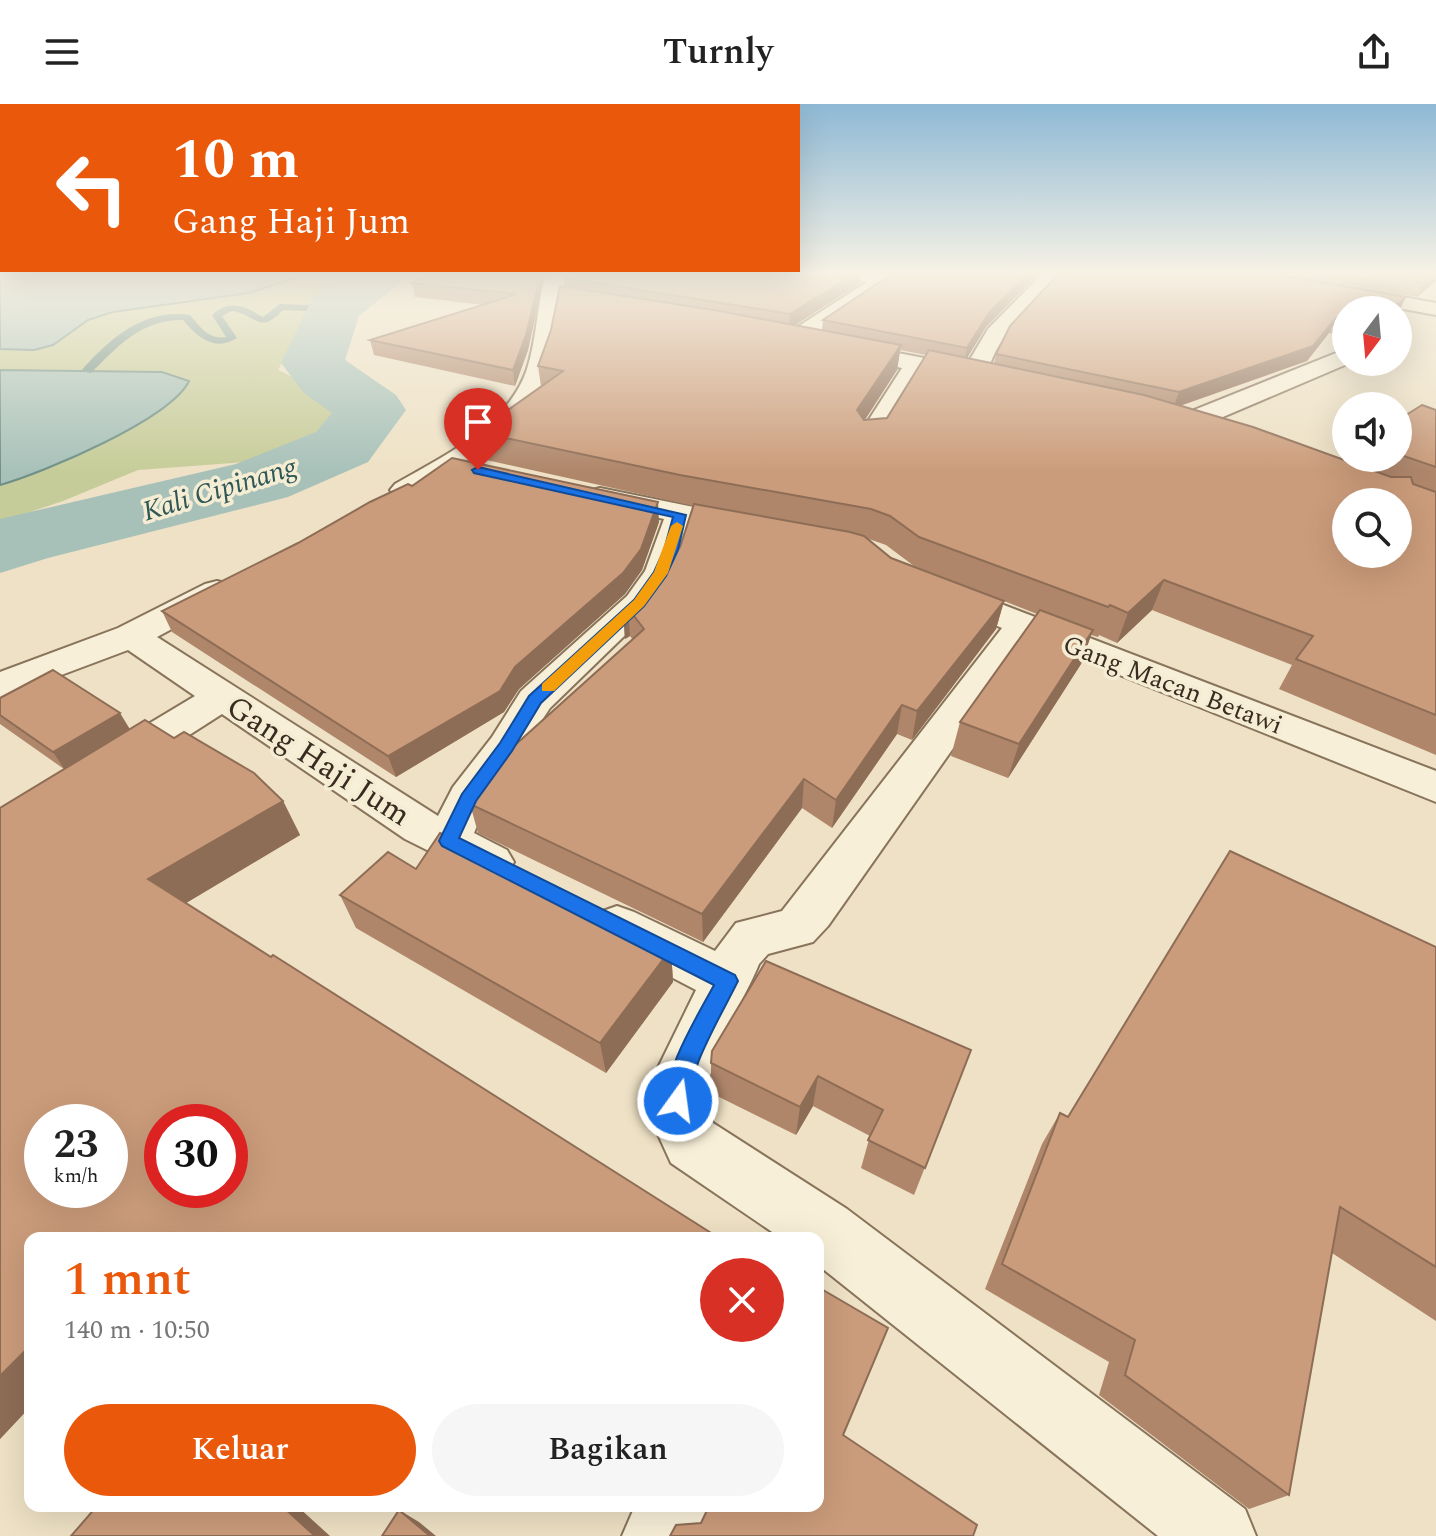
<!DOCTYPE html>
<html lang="id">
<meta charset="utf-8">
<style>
:root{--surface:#fff;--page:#f6f6f6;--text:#222;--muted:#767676;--accent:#ea580c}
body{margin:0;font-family:Spectral,serif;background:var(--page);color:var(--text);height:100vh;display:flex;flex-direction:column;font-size:30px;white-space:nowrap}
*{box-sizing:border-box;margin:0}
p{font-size:26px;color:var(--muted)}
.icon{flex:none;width:44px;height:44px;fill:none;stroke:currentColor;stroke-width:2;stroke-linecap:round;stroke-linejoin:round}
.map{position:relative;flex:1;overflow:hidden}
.side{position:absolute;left:24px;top:1128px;width:800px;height:280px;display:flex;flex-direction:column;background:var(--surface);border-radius:16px;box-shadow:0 8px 32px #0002}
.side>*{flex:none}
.top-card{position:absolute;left:0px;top:0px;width:800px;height:168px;box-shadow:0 8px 32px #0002;background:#ea580c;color:#fff;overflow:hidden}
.needle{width:52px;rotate:196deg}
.controls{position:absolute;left:1332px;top:192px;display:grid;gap:16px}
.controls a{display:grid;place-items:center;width:80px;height:80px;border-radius:50%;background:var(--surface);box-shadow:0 8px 32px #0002;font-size:40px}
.speed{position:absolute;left:24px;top:1000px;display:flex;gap:16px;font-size:40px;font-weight:700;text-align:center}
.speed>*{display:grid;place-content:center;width:104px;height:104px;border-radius:50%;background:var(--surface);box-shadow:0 8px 32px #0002;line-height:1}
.speed small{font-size:20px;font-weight:400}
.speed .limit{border:12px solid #d22;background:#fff;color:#111}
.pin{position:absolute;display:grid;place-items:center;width:68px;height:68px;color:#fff;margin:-82px -34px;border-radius:50% 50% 50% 0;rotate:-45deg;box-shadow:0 0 8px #0007}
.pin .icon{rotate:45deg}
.me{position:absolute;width:88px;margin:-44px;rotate:14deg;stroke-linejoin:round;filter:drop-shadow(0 0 6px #0008)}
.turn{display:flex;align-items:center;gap:28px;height:168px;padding:0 40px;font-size:36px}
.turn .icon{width:104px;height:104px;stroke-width:2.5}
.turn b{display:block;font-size:56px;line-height:68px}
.round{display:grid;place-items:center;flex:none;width:84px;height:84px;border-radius:42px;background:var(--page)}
.summary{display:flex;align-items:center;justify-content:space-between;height:136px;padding:0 40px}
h1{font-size:48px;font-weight:600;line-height:60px;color:var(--accent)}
.primary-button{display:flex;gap:16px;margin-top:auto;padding:16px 40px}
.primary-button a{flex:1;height:92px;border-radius:48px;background:var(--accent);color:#fff;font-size:32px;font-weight:600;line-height:92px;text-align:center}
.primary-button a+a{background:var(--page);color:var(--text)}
header{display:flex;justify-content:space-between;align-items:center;height:104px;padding:0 40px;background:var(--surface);font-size:36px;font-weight:600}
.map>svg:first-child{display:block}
.green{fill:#c6cc99}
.water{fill:#a7c1b9;stroke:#6d8f87;stroke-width:2}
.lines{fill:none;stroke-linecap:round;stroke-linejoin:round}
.stream{fill:#6d8f87;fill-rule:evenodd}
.river{fill:#a7c1b9;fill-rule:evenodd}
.minor-casing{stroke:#88735b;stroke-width:4}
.minor{fill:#f8efd8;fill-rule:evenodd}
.wall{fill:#af866a;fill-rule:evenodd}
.shaded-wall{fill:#8e6d56}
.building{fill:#cb9c7b;stroke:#8e6d56;stroke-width:2;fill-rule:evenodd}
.route{fill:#1a73e8;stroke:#114b97;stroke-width:2}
.slow{fill:#f59e0b}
.labels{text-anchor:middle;stroke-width:7;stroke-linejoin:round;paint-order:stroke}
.far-street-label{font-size:26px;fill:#392b1f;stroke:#f5ecd4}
.far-water-label{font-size:28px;font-style:italic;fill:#2e5855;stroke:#f5ecd4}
.street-label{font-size:32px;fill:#392b1f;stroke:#f5ecd4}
</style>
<header><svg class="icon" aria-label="menu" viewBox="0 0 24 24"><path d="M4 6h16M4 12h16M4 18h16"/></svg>Turnly<svg class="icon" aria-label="share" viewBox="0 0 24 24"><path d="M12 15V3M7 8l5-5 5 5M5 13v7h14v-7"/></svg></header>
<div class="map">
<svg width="1436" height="1432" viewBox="0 0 1436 1432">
<rect width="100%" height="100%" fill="#eee1c5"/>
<polygon class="green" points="0,168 353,168 321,189 278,266 344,297 353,321 322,342 259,357 138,366 63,397 0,418"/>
<g class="water">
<polygon points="0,168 312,168 249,189 113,208 88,216 53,241 34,246 0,245"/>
<path d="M0,266L162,268L189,277C171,315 43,369 0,381Z"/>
</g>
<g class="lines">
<path class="stream" d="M280,200L333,202L338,205L333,208L283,206C259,232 256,210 232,207L222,212L237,234C215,248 198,234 183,216C142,215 118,242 91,269L81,267C109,235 144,204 190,211C200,223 209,236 226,233L212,211C230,195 244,202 263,213Z"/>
<polygon class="river" points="348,168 407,168 400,179 359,212 345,256 396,291 406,306 368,358 288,393 48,454 0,469 0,415 236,360 316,328 332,309 304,289 281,259 313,193"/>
<g class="minor-casing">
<g id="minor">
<path d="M546,168H566C559,200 560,234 551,265C533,328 468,362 415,392L405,395L395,392L390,386L395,380C444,352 508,322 527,265C537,234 537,200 546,168Z"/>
<polygon points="824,168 881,168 892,177 801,241 785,241 782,236 785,231 867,178 834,174"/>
<path d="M1044,168H1065C1040,201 999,224 988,267L992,272L989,277L980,279L924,268L881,340H861L857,334L902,264L832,250L828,245L832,240L840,238L966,262L988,225Z"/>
<polygon points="1225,168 1265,168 1436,199 1436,211 1235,174"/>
<polygon points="1346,245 1346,258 1352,258 1197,324 1179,324 1175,318 1179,312"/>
<polygon points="600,384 748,414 759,416 764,423 759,430 748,432 693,421 687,446 673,476 651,506 550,604 487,699 474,729 507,746 514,758 507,770 491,775 475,770 405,735 222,610 130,669 115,673 100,669 94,659 100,649 195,592 128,546 0,594 0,568 118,524 205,480 217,477 229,480 234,487 229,494 157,533 438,712 453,683 492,633 521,587 627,492 645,467 664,415 589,399 585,393 589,387"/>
<path d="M944,478L1436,667V698L1030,535L828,822L813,838L768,850L759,860C743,901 690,977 713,1019L847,1105L1245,1405L1256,1432H1158L818,1161V1134H781L671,1059L650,1013L653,974L696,886L600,836L593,822L600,808L617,802L634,808L715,847L736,819L782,807L1002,524L932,495L927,488L932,481Z"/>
<polygon points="635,1402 713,1402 700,1432 622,1432"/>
</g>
</g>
<use href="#minor" class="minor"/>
</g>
<g class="wall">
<polygon points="545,168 528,246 515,282 374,251 370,236 484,201 415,193 412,179"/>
<path d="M565,168H860L859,180L795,221L822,226L823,216L890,171L884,168H1040L986,223L967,254L994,259L996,250L1406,193L1399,207L1398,206H1346V232L1329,229L1307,257L1180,302L1353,359L1356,354H1398V316L1436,306V651L1279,585L1292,561L1152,506L1117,539L1099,531L1098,533L1091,531L1081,560L1008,674L951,652L960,618L1037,510L914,462L886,441L866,434L891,454L1004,497L996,525L912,636L897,630L832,724L802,704L703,838L478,729L470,700L633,536L630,532L625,535L623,507L651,480L680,443L694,402L482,355L477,328L541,282L538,262L551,226L565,183ZM900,246L926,251L887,314L865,316L897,266Z"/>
<polygon points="1279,168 1436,168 1436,177 1417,193"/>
<polygon points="412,382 659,418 642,466 625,490 519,585 504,608 396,673 172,528 162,507"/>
<polygon points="0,594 130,625 174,634 283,697 300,731 186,799 30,1134 30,1303 0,1335 0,704 64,665 0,620"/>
<polygon points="416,765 671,845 673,878 606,969 356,824 340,791"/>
<polygon points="1436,843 1436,1217 1332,1149 1289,1391 1249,1405 1099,1291 1109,1258 985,1185 1042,1040 1060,1009 1068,1013"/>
<polygon points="971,946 914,1091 861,1064 870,1032 813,1002 796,1031 711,989 711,959"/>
</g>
<g class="shaded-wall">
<polygon points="541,168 545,168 528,246 515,282 513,266"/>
<polygon points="858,168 860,168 859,180 789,225 790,210"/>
<polygon points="1030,168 1040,168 986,223 964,259 967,244 989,209"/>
<polygon points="1436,169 1436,177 1417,193 1424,179"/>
<polygon points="1406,193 1399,207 1398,208 1398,206 1395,206 1398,200"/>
<polygon points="1336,214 1329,229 1307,257 1173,304 1179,288"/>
<polygon points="901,241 897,266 854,332 857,306"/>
<polygon points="658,398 659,418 642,466 625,490 519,585 504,608 396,673 388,652 515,563"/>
<polygon points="1164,476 1152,506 1117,539 1128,509"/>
<polygon points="1004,497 996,525 912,636 917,607"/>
<polygon points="628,504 630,532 625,535 623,507"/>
<polygon points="1093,526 1081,560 1008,674 1019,640"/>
<polygon points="902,601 897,630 832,724 836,696"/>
<polygon points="120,609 131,627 65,666 53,648"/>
<polygon points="804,675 802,704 703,838 702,810"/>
<polygon points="283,697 300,731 171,808 148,775"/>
<polygon points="671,845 673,878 606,969 600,939"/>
<polygon points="818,972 813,1002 796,1031 800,1003"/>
<polygon points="30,1242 30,1303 0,1335 0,1272"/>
<polygon points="282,1402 297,1402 330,1432 315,1432"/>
<polygon points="399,1406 419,1418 436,1432 430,1432"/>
</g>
<g class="building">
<polygon points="429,168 541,168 526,231 513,266 370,236 517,190 412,179"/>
<polygon points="565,168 858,168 790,210 564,174"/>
<polygon points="894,168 1030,168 989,209 967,244 823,216 893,169"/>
<polygon points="1060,168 1262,168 1406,193 1398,200 1390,198 1382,206 1346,206 1346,216 1336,214 1313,242 1179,288 996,250 1010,222"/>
<polygon points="1360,168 1436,168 1436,169 1424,179"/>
<path d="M560,182L714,206L901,241L857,306L864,316L887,314L929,246L1144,291L1253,323L1391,373H1411L1413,380L1436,388V611L1296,555L1313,532L1164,476L1128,509L1110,501L1108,503L919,433L890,412L871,405L680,371L477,328L563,267L538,262L551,226ZM1346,398H1398V450H1346Z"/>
<polygon points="1422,301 1436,306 1436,363 1398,350 1398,316"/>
<polygon points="452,354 658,398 641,445 623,469 515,563 500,587 388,652 162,507 298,439 370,398 408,380 412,382"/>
<polygon points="694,400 850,428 864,432 891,454 1004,497 917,607 902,601 836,696 804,675 702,810 470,700 484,669 644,525 628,504 623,507 651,480 680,443"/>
<polygon points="1040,506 1093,526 1019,640 960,618"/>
<polygon points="53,566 120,609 53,648 0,611 0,594"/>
<path d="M145,616L174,634L184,628L254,669L283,697L148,775L271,853L273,851L719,1134H30V1242L0,1272V704ZM42,1018H110V1086H42ZM162,1018H230V1086H162Z"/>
<polygon points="440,729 671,845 600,939 340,791 388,748 416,765"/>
<polygon points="1230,747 1436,843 1436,1163 1340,1103 1289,1391 1125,1271 1135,1236 1002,1160 1060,1009 1068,1013"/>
<polygon points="766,857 971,946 925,1064 868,1036 883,1006 818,972 800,1003 711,959 712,947"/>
<polygon points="818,1183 888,1224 843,1331 977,1421 973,1432 670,1432 676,1421 701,1419 709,1402 818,1402"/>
<polygon points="97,1402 282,1402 315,1432 71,1432"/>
<polygon points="399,1406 430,1432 382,1432"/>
</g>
<linearGradient id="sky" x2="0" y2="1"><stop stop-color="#8eb9d5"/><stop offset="0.46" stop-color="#f7f2e5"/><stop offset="1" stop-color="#f7f2e5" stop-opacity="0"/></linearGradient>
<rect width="1436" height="368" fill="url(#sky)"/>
<path class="route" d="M478,363L686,411L678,446L666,472L644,502L541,599L512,647L476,697L459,734L735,871L738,877C725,903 710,929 699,956C693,972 693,989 686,1004L678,1008L670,1004C657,975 700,908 714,881L442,742L439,737L462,690L500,639L529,592L634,496L654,468L664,446L673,413L474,369L472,366Z"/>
<polygon class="slow" points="677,418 683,422 668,469 644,502 554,587 542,587 542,580 634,496 654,468 671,422"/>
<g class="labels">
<g class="far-street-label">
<text transform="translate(1173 580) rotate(21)" y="9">Gang Macan Betawi</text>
</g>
<g class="far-water-label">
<text transform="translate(219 384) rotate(-17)" y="10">Kali Cipinang</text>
</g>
<g class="street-label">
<text transform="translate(319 656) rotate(33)" y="11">Gang Haji Jum</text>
</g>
</g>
</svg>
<div class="controls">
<a><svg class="needle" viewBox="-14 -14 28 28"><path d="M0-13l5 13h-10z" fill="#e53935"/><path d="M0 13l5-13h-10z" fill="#767676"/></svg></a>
<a><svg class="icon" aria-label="sound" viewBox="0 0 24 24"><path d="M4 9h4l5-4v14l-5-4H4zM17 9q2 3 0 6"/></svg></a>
<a><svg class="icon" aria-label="search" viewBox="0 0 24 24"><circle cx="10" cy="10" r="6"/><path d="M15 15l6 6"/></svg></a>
</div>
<div class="speed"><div>23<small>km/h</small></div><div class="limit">30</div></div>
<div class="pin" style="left:478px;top:366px;background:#d93025"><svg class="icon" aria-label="arrive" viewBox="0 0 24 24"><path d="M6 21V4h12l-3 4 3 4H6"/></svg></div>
<svg class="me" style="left:678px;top:997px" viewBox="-20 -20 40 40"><circle r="17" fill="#1a73e8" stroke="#fff" stroke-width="3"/><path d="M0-11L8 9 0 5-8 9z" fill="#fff"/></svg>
<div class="top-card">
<div class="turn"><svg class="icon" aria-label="left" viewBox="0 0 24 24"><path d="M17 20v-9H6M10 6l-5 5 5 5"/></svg><div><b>10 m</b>Gang Haji Jum</div></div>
</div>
<section class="side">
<div class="summary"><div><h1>1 mnt</h1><p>140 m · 10:50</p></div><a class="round" style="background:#d93025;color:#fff"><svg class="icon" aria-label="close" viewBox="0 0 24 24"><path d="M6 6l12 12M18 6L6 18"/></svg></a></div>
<div class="primary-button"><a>Keluar</a><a>Bagikan</a></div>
</section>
</div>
